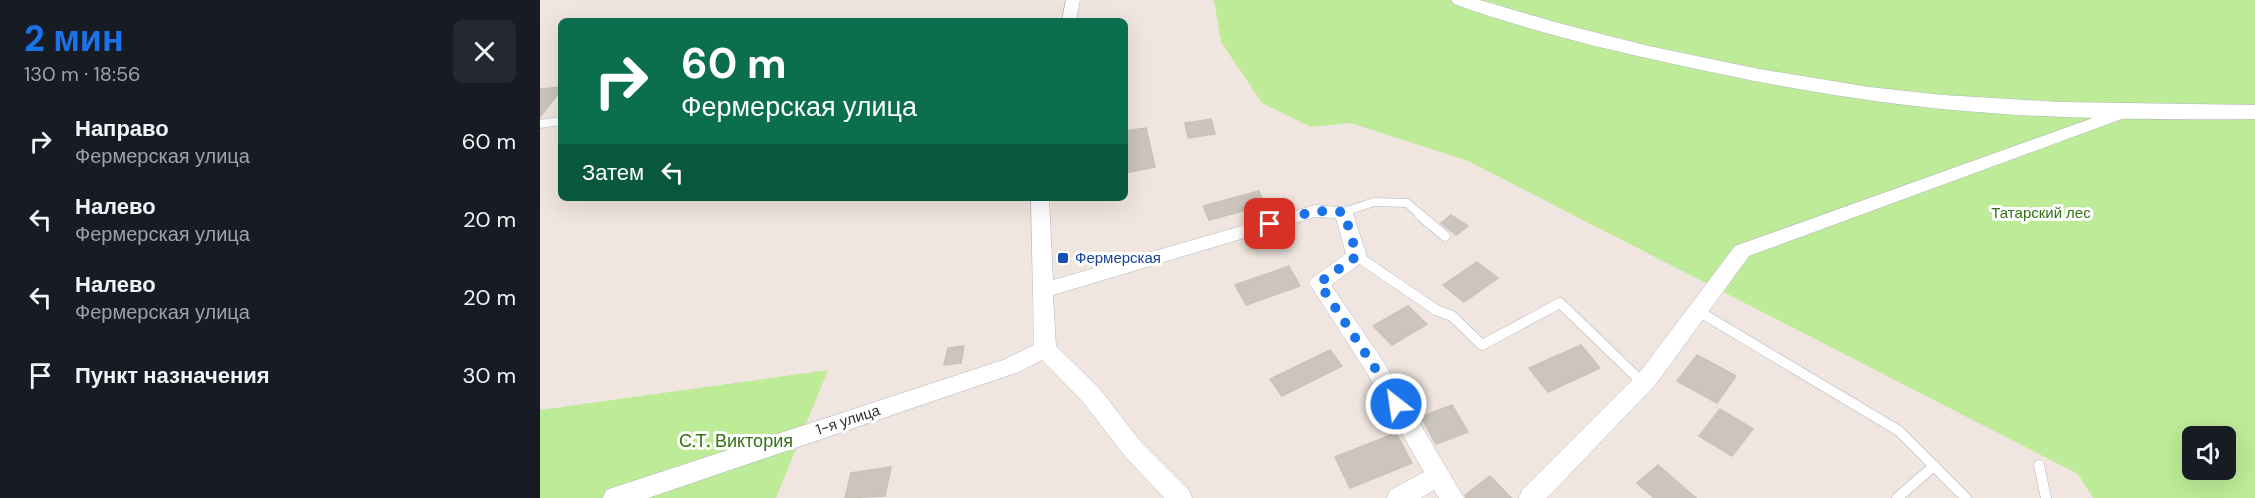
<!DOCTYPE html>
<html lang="ru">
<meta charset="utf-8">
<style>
:root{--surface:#171b24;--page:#242831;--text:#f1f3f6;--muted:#9ea1a6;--accent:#1a73e8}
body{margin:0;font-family:"DM Sans",sans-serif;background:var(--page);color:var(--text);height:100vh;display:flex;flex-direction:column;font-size:22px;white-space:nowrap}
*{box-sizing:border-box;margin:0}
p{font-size:20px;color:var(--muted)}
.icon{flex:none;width:33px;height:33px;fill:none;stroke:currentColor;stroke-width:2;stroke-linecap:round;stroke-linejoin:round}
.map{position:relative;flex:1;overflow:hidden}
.sheet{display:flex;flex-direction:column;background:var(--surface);width:540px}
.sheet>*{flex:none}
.guide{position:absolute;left:18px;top:18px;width:570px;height:183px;border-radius:9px;box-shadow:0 6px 24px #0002;background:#0b6e4f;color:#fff;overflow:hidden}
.tools{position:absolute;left:1642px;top:426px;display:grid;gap:12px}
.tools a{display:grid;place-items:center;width:54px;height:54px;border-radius:9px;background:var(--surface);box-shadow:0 6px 24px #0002;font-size:30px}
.pin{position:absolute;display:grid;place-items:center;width:51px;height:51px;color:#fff;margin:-26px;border-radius:12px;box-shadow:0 3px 9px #0006}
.me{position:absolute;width:66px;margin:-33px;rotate:330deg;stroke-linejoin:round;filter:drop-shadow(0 0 4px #0008)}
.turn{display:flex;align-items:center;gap:21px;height:126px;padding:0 24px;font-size:27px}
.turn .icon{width:78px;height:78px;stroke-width:2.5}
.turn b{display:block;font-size:42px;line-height:51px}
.then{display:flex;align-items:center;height:57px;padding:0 24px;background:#0003;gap:12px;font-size:22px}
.round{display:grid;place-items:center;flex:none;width:63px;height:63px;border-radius:9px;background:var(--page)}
.overview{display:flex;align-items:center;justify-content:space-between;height:102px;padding:0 24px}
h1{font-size:36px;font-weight:800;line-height:45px;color:var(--accent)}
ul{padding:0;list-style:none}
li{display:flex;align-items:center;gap:18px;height:78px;padding:0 24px}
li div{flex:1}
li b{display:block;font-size:22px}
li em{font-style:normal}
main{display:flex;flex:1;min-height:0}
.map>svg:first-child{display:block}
.green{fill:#bdeb97;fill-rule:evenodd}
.building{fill:#cbc5bd;stroke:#ccc2b8;stroke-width:1.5}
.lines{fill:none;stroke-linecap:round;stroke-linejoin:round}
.lane-far1-casing{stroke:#b3b7c2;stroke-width:9}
.lane-casing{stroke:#b3b7c2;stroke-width:11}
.street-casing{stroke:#b3b7c2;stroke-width:1}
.secondary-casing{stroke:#b3b7c2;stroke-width:1}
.lane-far1{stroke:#fff;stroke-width:8}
.lane{stroke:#fff;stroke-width:10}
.street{fill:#fff;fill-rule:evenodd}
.secondary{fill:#fff;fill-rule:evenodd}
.route{stroke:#1a73e8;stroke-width:10;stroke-dasharray:0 18}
.transit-dot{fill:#1a4fb4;stroke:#fff;stroke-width:2}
.labels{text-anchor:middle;stroke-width:6;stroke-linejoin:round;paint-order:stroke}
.park-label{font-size:15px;fill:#337314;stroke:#fff}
.transit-label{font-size:15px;fill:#164399;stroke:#fff;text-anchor:start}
.street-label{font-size:15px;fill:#2d2d2d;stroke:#fff}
.near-park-label{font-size:18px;fill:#337314;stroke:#fff}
</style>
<main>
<section class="sheet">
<div class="overview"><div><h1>2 мин</h1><p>130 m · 18:56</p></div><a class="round"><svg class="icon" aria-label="close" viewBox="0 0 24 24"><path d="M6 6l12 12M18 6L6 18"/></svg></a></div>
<ul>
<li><svg class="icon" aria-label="right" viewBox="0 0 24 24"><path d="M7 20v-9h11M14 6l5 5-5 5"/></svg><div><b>Направо</b><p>Фермерская улица</p></div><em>60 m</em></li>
<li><svg class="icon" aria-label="left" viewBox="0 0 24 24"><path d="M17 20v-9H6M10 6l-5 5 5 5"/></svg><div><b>Налево</b><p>Фермерская улица</p></div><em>20 m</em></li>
<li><svg class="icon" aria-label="left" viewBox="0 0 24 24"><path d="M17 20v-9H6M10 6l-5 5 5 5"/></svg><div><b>Налево</b><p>Фермерская улица</p></div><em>20 m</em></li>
<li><svg class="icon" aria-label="arrive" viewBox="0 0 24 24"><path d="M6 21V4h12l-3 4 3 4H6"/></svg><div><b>Пункт назначения</b></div><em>30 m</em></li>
</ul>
</section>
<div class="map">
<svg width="1715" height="498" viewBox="0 0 1715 498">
<rect width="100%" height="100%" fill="#f0e6df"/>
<g class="green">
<path d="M674,0H1715V498H1553L1538,474L928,161L811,123L771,127L722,103L681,42ZM1653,436H1686V470H1653Z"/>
<polygon points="288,370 236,498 0,498 0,410"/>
</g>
<g class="building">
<polygon points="21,87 21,90 0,117 0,89"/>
<polygon points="671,119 675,134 648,138 645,123"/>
<polygon points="606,128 615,167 585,173 585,131"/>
<polygon points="719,191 725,205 669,220 663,206"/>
<polygon points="911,215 928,226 916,235 901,223"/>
<polygon points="937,262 958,278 924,302 903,285"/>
<polygon points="749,266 760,286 706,305 695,285"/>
<polygon points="868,306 887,324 852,345 833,326"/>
<polygon points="1041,345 1060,368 1008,392 989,368"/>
<polygon points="424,346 421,363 404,365 408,348"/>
<polygon points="790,350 802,366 742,396 730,379"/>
<polygon points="1157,355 1196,376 1177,403 1137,381"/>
<polygon points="912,405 928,432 896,444 881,417"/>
<polygon points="1180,409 1213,429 1192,456 1159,436"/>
<polygon points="856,433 872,463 810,488 795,457"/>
<polygon points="1118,465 1156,498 1114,498 1097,483"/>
<polygon points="351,467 345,496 305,498 311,473"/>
<polygon points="950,476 971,498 926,498 925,495"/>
</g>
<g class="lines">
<g class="lane-far1-casing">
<g id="lane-far1">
<polyline points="0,124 21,121"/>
<polyline points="804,212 834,202 867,203 882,216"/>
</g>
</g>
<g class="lane-casing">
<g id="lane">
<polyline points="880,215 905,236"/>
<polyline points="817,256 896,310 912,316 942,345 1020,303 1103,383"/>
<polyline points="1158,311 1359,431 1426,498"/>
<polyline points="1499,465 1506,498"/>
<polyline points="1357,498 1394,466"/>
</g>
</g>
<g class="street-casing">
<g id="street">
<polygon points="526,0 540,0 536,21 522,21"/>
<polygon points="1581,108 1587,109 1589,113 1587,117 1209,256 1116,384 1007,498 979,498 982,490 1100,372 1195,246"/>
<polygon points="491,198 509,198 513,280 775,205 811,208 827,256 824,261 791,285 843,361 924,498 899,498 894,490 881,498 847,498 850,490 884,472 827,373 769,283 772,278 806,254 796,218 775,217 513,295 516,346 559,388 600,441 649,490 652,498 624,498 584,455 543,402 502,360 479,372 108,498 63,498 66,490 75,487 463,360 494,345"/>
</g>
</g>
<g class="secondary-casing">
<path id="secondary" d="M911,0H940L1022,24L1109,46L1219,69L1329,87L1403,95L1520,102L1715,105V119C1611,120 1506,119 1402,109C1310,100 1219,83 1129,63C1056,47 984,29 914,4Z"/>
</g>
<use href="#lane-far1" class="lane-far1"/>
<use href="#lane" class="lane"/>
<use href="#street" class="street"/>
<use href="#secondary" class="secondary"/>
</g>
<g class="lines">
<polyline class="route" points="730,224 775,211 804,212 817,256 779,283 835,368 856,404"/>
</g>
<rect class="transit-dot" x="517" y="252" width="12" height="12" rx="3"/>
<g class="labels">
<g class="park-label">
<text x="1501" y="218">Татарский лес</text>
</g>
<g class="transit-label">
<text x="535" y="263">Фермерская</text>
</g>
<g class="street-label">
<text transform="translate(308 420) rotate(-18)" y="5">1-я улица</text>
</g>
<g class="near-park-label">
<text x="196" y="447">С.Т. Виктория</text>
</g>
</g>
</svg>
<div class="tools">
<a><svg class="icon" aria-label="sound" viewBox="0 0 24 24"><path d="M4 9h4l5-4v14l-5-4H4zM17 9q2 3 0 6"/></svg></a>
</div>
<div class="pin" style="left:730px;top:224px;background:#d93025"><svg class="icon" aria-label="arrive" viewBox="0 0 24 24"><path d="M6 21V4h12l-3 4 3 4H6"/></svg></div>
<svg class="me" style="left:856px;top:404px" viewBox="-20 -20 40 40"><circle r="17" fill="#1a73e8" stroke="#fff" stroke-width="3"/><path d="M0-11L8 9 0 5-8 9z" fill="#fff"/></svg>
<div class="guide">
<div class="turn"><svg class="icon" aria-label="right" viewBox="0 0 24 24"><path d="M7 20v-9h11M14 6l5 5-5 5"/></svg><div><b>60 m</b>Фермерская улица</div></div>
<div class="then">Затем<svg class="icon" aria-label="left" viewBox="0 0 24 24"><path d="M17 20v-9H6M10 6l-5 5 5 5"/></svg></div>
</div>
</div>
</main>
